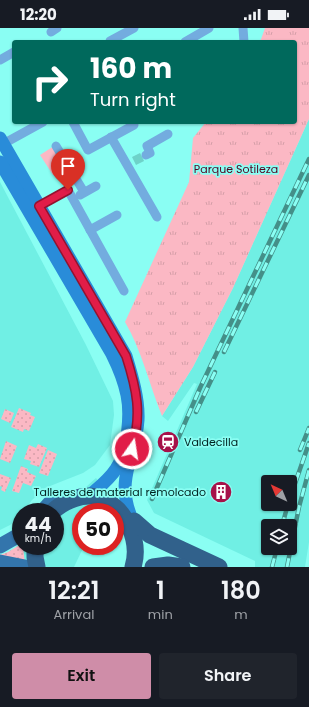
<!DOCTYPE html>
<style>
:root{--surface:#171b24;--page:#20242c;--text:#f1f3f6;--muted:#9ea1a6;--accent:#cf8da8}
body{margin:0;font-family:Poppins,sans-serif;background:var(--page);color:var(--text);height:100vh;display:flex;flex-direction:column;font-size:15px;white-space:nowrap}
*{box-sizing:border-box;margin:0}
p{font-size:13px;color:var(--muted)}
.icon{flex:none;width:22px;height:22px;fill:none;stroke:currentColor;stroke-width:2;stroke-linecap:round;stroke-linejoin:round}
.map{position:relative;height:539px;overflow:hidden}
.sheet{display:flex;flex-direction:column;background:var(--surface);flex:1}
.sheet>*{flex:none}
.hud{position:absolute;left:12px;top:12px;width:285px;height:84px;border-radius:4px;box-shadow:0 1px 3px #0004;background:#00695c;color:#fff;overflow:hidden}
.needle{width:26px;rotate:316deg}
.controls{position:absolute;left:261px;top:447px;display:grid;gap:8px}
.controls a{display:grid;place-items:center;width:36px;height:36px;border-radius:4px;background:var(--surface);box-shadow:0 1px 3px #0004;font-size:20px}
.speed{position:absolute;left:12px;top:475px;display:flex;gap:8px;font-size:20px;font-weight:700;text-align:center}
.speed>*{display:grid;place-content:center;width:52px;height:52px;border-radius:50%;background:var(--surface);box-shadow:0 1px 3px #0004;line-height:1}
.speed small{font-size:10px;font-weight:400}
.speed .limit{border:6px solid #d22;background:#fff;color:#111}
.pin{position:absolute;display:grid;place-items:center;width:34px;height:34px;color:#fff;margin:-41px -17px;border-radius:50% 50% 50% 0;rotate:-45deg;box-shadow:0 0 4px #0007}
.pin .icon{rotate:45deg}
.me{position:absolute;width:44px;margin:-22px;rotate:13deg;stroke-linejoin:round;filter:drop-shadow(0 0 3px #0008)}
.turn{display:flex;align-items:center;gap:14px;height:84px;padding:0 12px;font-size:18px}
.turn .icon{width:52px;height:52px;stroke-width:2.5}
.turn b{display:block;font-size:28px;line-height:34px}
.eta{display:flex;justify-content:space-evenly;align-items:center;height:68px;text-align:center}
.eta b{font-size:24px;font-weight:600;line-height:28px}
.primary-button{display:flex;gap:8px;margin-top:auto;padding:8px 12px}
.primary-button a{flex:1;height:46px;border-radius:4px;background:var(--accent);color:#111;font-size:16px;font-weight:600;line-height:46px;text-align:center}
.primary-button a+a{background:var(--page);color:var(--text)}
.status{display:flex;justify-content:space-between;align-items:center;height:28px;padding:0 20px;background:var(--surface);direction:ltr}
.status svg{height:11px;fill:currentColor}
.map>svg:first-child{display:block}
.built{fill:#70efe4;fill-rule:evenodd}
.grass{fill:url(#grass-dots)}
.park{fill:url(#park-tufts)}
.garden{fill:#fbb8c4}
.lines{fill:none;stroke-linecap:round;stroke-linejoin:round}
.street-tunnel{stroke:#6ed2c9;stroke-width:9;stroke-dasharray:9 4.5;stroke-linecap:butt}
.street{stroke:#73acdf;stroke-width:9}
.secondary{stroke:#298cd9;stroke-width:13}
.primary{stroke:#3375ac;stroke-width:15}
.highway{stroke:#31618b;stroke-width:17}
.rail-casing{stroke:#448f88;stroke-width:4.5}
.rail{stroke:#8afef3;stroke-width:3;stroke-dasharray:9;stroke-linecap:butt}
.route-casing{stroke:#92132f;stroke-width:10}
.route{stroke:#e11d48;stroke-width:7}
.labels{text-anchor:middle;stroke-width:3.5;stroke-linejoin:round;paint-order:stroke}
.park-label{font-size:11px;fill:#540421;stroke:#8afef3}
.poi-label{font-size:11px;fill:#002320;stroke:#8afef3;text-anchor:start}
</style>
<div class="status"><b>12:20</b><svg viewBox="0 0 49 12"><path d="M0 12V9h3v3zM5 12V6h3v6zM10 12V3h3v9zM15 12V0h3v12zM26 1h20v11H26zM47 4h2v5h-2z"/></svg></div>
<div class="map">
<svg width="309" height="539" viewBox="0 0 309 539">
<defs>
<pattern id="grass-dots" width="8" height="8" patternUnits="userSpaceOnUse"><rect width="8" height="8" fill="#fbb8c4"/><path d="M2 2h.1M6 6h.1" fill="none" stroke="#d59ea8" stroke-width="1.8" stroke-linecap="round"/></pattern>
<pattern id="park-tufts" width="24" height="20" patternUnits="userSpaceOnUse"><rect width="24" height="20" fill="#fbb8c4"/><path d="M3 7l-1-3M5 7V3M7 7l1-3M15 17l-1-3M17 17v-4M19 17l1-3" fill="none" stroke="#d59ea8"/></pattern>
</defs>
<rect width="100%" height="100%" fill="#8afef3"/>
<g class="built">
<path d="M309,91V514L305,539H255V533L154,485L147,472L197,356L194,355L168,393L162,388L193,339L233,260ZM268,454H290V476H268ZM268,498H290V520H268Z"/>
<polygon points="0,154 86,317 113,373 114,387 110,417 95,437 83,445 45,460 32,472 23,484 21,484 20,488 10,497 0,502"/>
<polygon points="96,450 109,467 101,484 81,484 81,518 84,518 74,539 0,539 22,518 55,518 55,487"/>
</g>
<g class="grass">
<polygon points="19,380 31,385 30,387 35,389 29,403 24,401 23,404 11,399"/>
<polygon points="5,381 14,385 10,395 1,391"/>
<polygon points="6,413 17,418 10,435 0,431"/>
<polygon points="38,416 47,420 39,439 30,436 31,433 24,431 29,417 36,420"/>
<polygon points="48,422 57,426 48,448 39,445"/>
<polygon points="21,438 28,441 27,444 36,448 31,458 23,455 19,465 12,463"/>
<polygon points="0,446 11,450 5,464 1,462 2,459 0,458"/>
<polygon points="21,516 21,518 23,518 25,536 0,531 0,527 8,524"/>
</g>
<path class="park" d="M265,0H309V91L233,260L193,339L162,388C149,356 142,323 125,294L189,154L193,110L206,94H295V14H260Z"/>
<polygon class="garden" points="54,118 67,139 53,147 40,127"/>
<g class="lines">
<polyline class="street-tunnel" points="134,133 146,127"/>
<g class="street">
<polyline points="243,0 244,14"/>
<polyline points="51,4 57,0"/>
<polyline points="110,13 134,0"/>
<polyline points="185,14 209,0"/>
<polyline points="0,32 14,24"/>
<polyline points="73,94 88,122 134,97 132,94"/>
<polyline points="111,109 157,189"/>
<polyline points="3,116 43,94"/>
<polyline points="56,118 84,164"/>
<polyline points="146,127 150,125 147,118 168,106"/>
<polyline points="80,167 96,158"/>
<polyline points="39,178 68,162 124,263"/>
<polyline points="90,202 117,187"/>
</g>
<g class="secondary">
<path d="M0,110L126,328C132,348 139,371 138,392C136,427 116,450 130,486"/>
<path d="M0,134L112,326C119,340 124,352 127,367C131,386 128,424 116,441C109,452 98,460 88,469"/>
</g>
<g class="primary">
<polyline points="42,484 50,475 60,469"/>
<polyline points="0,518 21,506"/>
<polyline points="0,534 25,539"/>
</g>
<g class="highway">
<path d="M52,484C64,473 84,464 100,470C126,480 141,513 133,539"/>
<polyline points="134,493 150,507 219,539"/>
<polyline points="35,518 35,529 37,539"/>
<polyline points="153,539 168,537 182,539"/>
</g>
<g class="rail-casing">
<g id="rail">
<polyline points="224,324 309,147"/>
<polyline points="196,384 215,344"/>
<polyline points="300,422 309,400"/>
<polyline points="290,470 309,415"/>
<polyline points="152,471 200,360 309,131"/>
<polyline points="282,498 288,476"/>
<polyline points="272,539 277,520"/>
<polyline points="287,539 299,479 309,442"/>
</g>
</g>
<use href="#rail" class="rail"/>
</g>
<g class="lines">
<g class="route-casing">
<path id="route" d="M68,162L39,178L126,328C137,362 142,386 132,421"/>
</g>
<use href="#route" class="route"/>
</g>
<defs>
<g id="station-disc" transform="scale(1.15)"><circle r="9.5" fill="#a61149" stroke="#8afef3"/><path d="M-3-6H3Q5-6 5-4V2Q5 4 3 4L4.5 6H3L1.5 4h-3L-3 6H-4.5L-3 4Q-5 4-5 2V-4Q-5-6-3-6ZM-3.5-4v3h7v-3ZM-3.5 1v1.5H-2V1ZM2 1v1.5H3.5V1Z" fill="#fff"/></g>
<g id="building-disc" transform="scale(1.15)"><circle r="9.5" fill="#a61149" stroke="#8afef3"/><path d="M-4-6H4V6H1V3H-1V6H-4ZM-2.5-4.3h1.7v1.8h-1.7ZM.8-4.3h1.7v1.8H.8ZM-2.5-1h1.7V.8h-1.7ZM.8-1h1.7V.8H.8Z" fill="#fff"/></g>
</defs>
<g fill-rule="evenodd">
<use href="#station-disc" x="168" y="414"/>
<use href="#building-disc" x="221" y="464"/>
</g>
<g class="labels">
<g class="park-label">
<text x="236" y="145">Parque Sotileza</text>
</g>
<g class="poi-label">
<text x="184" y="418">Valdecilla</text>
<text x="206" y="468" text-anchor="end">Talleres de material remolcado</text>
</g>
</g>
</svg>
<div class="controls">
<a><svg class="needle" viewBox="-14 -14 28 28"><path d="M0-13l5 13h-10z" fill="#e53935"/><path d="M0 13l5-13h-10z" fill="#9ea1a6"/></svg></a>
<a><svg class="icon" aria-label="layers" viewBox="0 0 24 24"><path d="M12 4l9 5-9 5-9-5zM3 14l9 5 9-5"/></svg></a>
</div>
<div class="speed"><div>44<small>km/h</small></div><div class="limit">50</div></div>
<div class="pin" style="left:68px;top:162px;background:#d93025"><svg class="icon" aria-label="arrive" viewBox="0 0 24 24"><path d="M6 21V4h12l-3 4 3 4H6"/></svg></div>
<svg class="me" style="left:132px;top:421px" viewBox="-20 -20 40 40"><circle r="17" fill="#e11d48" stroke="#fff" stroke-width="3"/><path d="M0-11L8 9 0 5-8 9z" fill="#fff"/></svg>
<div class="hud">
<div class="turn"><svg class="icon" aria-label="right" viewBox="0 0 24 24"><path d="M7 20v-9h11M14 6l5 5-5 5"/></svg><div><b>160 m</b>Turn right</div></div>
</div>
</div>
<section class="sheet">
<div class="eta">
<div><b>12:21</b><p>Arrival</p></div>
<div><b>1</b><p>min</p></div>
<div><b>180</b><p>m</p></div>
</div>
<div class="primary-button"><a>Exit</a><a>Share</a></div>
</section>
